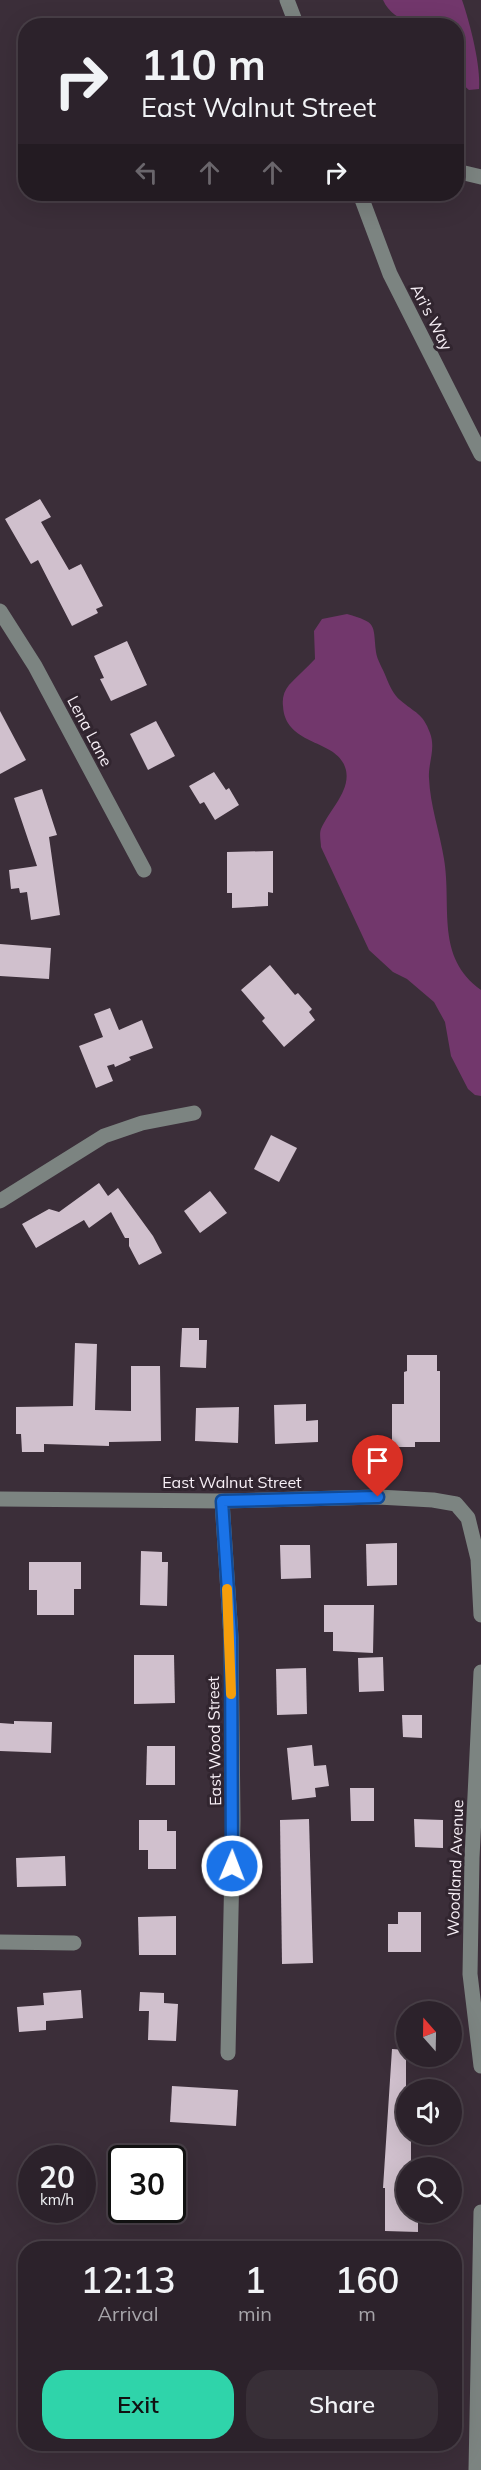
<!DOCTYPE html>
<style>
:root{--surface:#2c222b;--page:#382f37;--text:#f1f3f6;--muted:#a6a4a9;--line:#483f47;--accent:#2fd4aa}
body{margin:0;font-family:Mulish,sans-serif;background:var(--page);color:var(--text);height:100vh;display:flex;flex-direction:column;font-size:22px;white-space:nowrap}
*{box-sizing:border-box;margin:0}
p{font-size:20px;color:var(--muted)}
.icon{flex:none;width:33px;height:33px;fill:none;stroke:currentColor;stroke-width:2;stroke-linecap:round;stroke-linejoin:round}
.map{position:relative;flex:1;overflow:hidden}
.drawer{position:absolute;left:18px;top:2241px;width:444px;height:210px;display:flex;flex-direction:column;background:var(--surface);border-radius:24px;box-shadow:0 6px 24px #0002,0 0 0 2px var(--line)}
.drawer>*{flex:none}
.guide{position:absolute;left:18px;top:18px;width:446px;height:183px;border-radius:24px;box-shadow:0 6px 24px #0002,0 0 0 2px var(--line);background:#2c222b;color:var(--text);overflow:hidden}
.needle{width:39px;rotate:340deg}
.tools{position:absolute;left:396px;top:2001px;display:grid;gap:12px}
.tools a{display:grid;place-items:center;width:66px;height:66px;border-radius:50%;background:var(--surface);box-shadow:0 6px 24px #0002,0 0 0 2px var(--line);font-size:30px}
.speed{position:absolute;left:18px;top:2145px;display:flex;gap:12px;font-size:30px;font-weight:700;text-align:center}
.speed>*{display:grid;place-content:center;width:78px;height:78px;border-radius:50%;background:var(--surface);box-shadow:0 6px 24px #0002,0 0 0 2px var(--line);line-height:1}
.speed small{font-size:15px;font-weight:400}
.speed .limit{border:3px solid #111;border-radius:9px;background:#fff;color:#111}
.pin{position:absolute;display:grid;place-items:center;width:51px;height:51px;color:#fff;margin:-62px -26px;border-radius:50% 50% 50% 0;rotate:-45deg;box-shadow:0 0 6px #0007}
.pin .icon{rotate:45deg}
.me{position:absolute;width:66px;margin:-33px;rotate:1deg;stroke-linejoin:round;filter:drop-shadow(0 0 4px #0008)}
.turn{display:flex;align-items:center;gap:21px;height:126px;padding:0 24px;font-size:27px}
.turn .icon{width:78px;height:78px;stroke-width:2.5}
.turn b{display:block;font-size:42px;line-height:51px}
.lanes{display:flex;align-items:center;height:57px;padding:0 24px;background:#0003;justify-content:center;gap:30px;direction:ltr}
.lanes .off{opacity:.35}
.eta{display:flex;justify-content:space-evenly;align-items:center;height:102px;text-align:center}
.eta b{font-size:36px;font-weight:600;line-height:42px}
.cta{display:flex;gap:12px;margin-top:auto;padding:12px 24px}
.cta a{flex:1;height:69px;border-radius:24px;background:var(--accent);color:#111;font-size:24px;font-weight:600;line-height:69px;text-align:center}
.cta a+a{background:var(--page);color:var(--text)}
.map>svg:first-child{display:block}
.green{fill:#72376c}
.building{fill:#d0c0cd}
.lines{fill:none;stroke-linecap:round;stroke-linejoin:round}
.minor{stroke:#7c8481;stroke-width:15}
.route-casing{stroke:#114b97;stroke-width:15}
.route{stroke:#1a73e8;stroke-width:10}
.slow{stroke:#f59e0b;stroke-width:10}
.labels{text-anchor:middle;stroke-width:6;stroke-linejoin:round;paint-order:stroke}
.street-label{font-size:16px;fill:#f7eff6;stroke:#31252f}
</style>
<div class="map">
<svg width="481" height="2470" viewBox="0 0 481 2470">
<rect width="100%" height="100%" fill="#3b2e39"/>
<g class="green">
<path d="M383,0H462C470,23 481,66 479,89L469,90C450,74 456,48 456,26C431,26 395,27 383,0Z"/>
<path d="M347,614C377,623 373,623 376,652C377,660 383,669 386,677C389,685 394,695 400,700C415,713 423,713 430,733C436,749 428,763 429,778C430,805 440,833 444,859C452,907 435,957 481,990V1096L475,1095L468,1089L451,1056L445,1022L434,1002L407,979L393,972L369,950L321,847C321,842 319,834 321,829C329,810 353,789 345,767C336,739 285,746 283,706C282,698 284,691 289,685C297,676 307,668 315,659L314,631L322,619Z"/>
</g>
<g class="building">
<polygon points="40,499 51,517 41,522 69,570 81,564 103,606 96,609 98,613 72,626 38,560 31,564 5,519"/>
<polygon points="127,641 147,685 111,701 100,679 104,678 94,656"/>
<polygon points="0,711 26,760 0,774"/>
<polygon points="156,721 175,756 148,770 130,734"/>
<polygon points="214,772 226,790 229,788 239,805 215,820 204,802 200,804 189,786"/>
<polygon points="42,789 57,835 49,837 60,915 31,920 27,892 20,893 19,888 11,889 9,870 37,866 14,798"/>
<polygon points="273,851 273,893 268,892 268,906 232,908 232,893 227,893 227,852"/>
<polygon points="0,944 51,948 49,979 0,976"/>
<polygon points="270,965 295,995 298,993 312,1009 309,1012 315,1020 284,1047 262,1021 265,1018 241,990"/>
<polygon points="110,1008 119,1030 142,1020 153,1048 129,1057 131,1060 115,1067 114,1064 107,1066 113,1081 96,1088 79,1046 103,1037 94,1014"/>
<polygon points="271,1135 297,1148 279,1182 254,1169"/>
<polygon points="99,1183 108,1196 118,1188 153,1236 162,1253 139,1265 129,1246 129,1238 125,1238 111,1212 89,1228 84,1220 36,1248 22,1224 49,1209 59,1212"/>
<polygon points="210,1191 227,1213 200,1233 184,1211"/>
<polygon points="182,1328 199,1328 199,1340 207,1340 206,1368 180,1367"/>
<polygon points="75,1343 97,1344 95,1410 131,1411 131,1366 160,1366 161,1441 109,1442 109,1446 44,1444 44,1452 22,1452 21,1434 16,1434 16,1407 73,1406"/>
<polygon points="407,1355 437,1355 437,1371 440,1371 440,1442 415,1442 415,1447 392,1447 392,1404 404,1404 404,1372 407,1371"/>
<polygon points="306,1404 306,1421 318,1420 318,1442 275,1444 274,1405"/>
<polygon points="239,1407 238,1443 195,1441 196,1408"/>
<polygon points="397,1543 397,1585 367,1586 366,1544"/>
<polygon points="280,1545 310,1545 311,1578 281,1579"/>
<polygon points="141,1551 162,1552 162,1562 168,1562 167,1606 140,1605"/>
<polygon points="29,1562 81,1562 81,1589 74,1589 74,1615 37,1615 37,1590 29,1590"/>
<polygon points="324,1605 374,1605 373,1653 333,1651 333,1632 324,1632"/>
<polygon points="134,1655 174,1655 175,1703 134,1704"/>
<polygon points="383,1657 384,1691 359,1692 358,1658"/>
<polygon points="306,1668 307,1714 277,1715 276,1669"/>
<polygon points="402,1715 422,1715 422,1738 403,1737"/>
<polygon points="14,1721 52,1722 51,1753 0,1751 0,1723 14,1724"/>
<polygon points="312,1745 314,1766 326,1765 329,1786 315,1788 316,1797 292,1800 287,1748"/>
<polygon points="147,1746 175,1746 175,1785 146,1785"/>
<polygon points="350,1788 374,1788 374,1821 351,1821"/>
<polygon points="309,1819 313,1963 282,1964 280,1820"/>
<polygon points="414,1819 443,1820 443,1848 415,1847"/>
<polygon points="139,1820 167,1820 167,1831 176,1831 176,1869 148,1869 148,1850 139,1850"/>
<polygon points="65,1856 66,1886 17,1887 16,1858"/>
<polygon points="398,1912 421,1912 421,1952 388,1952 388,1924 398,1924"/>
<polygon points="176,1916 176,1955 139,1955 138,1917"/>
<polygon points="81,1990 83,2018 46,2021 46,2030 19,2032 17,2007 44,2005 43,1993"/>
<polygon points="140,1992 164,1993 164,2003 178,2004 176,2041 148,2040 149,2011 139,2011"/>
<polygon points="392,2049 406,2050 406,2134 411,2134 411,2168 406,2168 406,2212 418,2212 418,2232 385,2231 385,2188 383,2188"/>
<polygon points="172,2086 238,2090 236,2126 170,2122"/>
</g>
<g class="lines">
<g class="minor">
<polyline points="287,0 297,26"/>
<polyline points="456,171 481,177"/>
<polyline points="360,194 390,274 481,454"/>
<polyline points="0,611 35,666 144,870"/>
<polyline points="0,1201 104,1136 142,1123 194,1113"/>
<polyline points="0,1499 222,1501 378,1497 433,1500 456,1504 468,1518 478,1559 481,1615"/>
<polyline points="222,1501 231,1637 233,1820 228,2053"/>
<polyline points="481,1672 472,1858 470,1974 481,2066"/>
<polyline points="0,1942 74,1943"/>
<polyline points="476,2470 481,2212"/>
</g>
</g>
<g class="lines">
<g class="route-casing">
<polyline id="route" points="232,1866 231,1637 222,1501 378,1497"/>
</g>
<use href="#route" class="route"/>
<polyline class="slow" points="227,1589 231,1694"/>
</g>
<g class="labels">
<g class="street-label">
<text transform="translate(432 317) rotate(63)" y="6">Ari's Way</text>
<text transform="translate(90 731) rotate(62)" y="6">Lena Lane</text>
<text x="232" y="1488">East Walnut Street</text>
<text transform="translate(214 1741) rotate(-91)" y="6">East Wood Street</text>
<text transform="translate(455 1868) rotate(-88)" y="6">Woodland Avenue</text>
</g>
</g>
</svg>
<div class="tools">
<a><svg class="needle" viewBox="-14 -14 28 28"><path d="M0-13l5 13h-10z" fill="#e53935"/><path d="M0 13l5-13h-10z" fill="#a6a4a9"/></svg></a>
<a><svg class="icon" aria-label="sound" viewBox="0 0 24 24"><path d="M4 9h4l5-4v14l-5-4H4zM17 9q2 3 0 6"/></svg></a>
<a><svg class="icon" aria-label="search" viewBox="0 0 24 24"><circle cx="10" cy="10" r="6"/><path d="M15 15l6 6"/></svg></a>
</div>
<div class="speed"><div>20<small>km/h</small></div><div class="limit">30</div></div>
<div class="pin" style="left:378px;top:1497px;background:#d93025"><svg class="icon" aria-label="arrive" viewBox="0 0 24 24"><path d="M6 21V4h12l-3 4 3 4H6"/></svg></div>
<svg class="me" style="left:232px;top:1866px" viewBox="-20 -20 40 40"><circle r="17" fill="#1a73e8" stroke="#fff" stroke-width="3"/><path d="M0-11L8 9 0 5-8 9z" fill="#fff"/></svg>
<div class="guide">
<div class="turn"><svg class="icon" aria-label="right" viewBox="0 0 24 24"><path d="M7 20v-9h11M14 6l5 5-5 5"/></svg><div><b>110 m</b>East Walnut Street</div></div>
<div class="lanes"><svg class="icon off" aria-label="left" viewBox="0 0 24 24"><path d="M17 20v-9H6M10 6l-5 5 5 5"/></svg><svg class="icon off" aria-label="ahead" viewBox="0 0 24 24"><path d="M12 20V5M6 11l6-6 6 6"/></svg><svg class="icon off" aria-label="ahead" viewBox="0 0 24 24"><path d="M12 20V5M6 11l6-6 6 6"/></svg><svg class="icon" aria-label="right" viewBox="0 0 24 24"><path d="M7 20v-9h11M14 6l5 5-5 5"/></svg></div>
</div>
<section class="drawer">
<div class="eta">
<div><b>12:13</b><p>Arrival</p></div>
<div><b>1</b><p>min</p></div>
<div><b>160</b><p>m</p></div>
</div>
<div class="cta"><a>Exit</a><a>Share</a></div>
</section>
</div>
